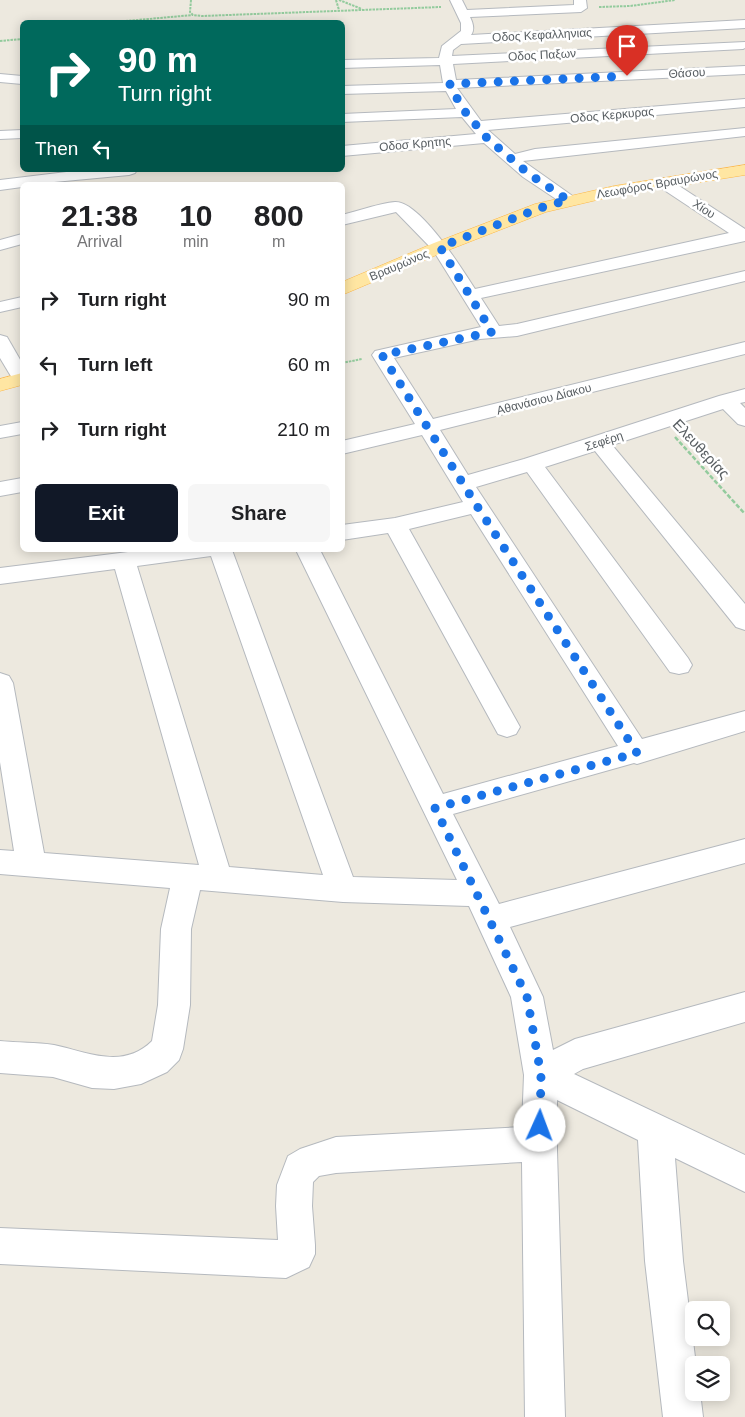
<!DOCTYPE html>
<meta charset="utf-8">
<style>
:root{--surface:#fff;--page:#f6f6f6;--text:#202124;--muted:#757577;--accent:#111827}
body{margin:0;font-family:Arial,sans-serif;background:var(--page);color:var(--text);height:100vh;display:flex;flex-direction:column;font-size:19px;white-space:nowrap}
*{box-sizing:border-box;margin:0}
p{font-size:16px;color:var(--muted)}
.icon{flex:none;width:28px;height:28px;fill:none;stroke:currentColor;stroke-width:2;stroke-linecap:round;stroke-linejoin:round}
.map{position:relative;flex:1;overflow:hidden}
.side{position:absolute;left:20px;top:182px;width:325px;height:370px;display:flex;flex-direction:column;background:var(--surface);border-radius:8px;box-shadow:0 2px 12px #0003}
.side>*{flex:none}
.hud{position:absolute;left:20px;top:20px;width:325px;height:152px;border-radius:8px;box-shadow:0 2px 12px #0003;background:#00695c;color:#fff;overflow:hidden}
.controls{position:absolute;left:685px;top:1301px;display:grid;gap:10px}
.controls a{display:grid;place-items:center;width:45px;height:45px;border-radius:8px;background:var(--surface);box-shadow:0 2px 12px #0003;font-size:25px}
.pin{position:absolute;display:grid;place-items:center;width:42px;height:42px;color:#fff;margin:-51px -21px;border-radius:50% 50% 50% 0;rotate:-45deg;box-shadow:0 0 5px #0007}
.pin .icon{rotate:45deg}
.me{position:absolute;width:55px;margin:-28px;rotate:2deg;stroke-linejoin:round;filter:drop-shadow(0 0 4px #0008)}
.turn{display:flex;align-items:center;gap:18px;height:105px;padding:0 15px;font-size:22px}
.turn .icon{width:65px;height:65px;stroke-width:2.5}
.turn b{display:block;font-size:35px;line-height:42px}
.then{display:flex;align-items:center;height:48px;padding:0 15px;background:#0003;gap:10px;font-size:19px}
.eta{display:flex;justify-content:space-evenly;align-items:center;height:85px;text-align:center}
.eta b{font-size:30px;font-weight:700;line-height:35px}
.action{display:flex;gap:10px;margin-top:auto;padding:10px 15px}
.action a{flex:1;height:58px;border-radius:8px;background:var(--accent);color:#fff;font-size:20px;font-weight:700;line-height:58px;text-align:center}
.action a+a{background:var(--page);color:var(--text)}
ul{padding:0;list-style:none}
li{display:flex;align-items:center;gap:15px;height:65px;padding:0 15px}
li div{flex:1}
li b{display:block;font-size:19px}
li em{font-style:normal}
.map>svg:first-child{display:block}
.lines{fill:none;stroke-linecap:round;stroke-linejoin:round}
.minor-casing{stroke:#b5b9be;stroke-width:2}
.major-casing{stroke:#fcb749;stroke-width:1}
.path-far1{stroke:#93cb9d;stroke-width:2;stroke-dasharray:2.5 1;stroke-linecap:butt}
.path{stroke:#93cb9d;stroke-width:2.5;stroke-dasharray:4.5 2;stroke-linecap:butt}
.minor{fill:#fff;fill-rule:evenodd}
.major{fill:#ffe6a2;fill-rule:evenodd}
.route{stroke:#1a73e8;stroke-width:9;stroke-dasharray:0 16.2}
.labels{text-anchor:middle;stroke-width:5;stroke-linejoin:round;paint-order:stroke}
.far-street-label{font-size:12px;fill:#585e62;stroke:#fff}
.street-label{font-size:15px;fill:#585e62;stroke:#fff}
</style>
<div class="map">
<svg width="745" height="1417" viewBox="0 0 745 1417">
<rect width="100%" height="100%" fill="#ede9df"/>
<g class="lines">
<g class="minor-casing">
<g id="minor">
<path d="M450,0H462L467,10L574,5V0H586L587,8L581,12L470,17C473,23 475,30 471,35L745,20V28L461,44L453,50L452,56L745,42V48L743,49L453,64L456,80L745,66V74L457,88L481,121L745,99V107L488,130L515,154L535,149L745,128V136L523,161L574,197L576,200L574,203H562L523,177L484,143L342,156V146L476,134L462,117L342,122V114L456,109L446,91L342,94V86L443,83L440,65L342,68V60L439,58L442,46L461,31V23Z"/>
<polygon points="0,74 22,76 22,84 0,82"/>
<polygon points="22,130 22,138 0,139 0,131"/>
<polygon points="83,170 137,170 135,173 129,175 22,185 22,187 0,190 0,180"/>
<path d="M664,178L670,180L745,229V241L481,298L499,326L517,324L745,271V281L517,336L480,339L394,358L433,419L745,342V354L440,430L468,475L524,459L719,396L745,389V402L740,403L745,408V426L738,424L723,409L612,445L745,604V630L736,627L595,451L545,467L688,658L692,665L688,672L679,674L670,672L527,472L476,487L642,739L745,711V731L637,764L634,763L453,814L499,904L745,839V863L510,927L543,997L553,1050L575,1039L745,992V1022L583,1069L574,1074L745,1155V1192L675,1158L683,1261L696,1365H694V1392H700L703,1417H663L645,1261L638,1140L557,1100V1151L565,1417H525L522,1162L336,1173L319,1176L313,1182L312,1206L315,1245V1254L309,1267L286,1278L0,1264V1228L278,1240L276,1206L277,1185L288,1156L300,1149L336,1137L522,1127L524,1075L511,997L469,906L343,902L200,890L191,929L190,1005L183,1049L179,1060L167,1072L141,1084L114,1089L92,1088L53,1077L0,1073V1041C18,1043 36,1042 54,1045C87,1052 123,1070 152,1041L158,1005L161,929L170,888L0,874V850L14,851L0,762V673L9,676L13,683L44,853L199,865L115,569L0,584V568L144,550H232L353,877L457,880L296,550H320L443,794L618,746L471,514L409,529L520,727L516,734L507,737L498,734L388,533L342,540V525L395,518L463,502L422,435L342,454V441L415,424L372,355L375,351L481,327L433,250L396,212L342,225V215C358,211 380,203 395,202C420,201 462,269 475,289L729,233L658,186L656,183L658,180ZM211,556L323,875L229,867L137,566Z"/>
<polygon points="22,234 22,244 0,250 0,240"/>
<polygon points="22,297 22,307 0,312 0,302"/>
<polygon points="0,335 7,337 22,363 22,385 15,383 0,358"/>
<polygon points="22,422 22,434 0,438 0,426"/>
<polygon points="22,478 22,492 0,496 0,482"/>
</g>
</g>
<g class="major-casing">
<g id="major">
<polygon points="745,165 745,175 614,196 546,212 446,251 342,295 342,282 434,243 535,204 614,186"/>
<polygon points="22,373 22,385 0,391 0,379"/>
</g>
</g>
<g class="path-far1">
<polyline points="191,0 190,12 193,15 202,16 441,7"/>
<polyline points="336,0 339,10"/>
<polyline points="339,0 362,9"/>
<polyline points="599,7 630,6 675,0"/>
<polyline points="115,22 193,15"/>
<polyline points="0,41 22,39"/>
<polyline points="342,363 362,359"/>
</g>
<polyline class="path" points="675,437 745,514"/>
<use href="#minor" class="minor"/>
<use href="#major" class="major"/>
</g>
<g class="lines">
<polyline class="route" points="540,1126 541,1075 527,997 435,808 637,753 477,506 382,355 492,332 440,247 540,208 568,200 529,174 487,138 466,113 450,87 450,84 627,76"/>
</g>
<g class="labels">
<g class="far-street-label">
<text transform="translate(542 35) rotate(-3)" y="4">Οδος Κεφαλληνιας</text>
<text transform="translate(542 55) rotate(-3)" y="4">Οδος Παξων</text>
<text transform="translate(687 73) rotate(-3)" y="4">Θάσου</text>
<text transform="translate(612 115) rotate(-5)" y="4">Οδος Κερκυρας</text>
<text transform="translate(415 144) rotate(-5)" y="4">Οδοσ Κρητης</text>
<text transform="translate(657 184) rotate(-10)" y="4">Λεωφόρος Βραυρώνος</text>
<text transform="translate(704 209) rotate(33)" y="4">Χίου</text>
<text transform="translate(399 265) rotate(-23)" y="4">Βραυρώνος</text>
<text transform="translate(544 399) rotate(-14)" y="4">Αθανάσιου Δίακου</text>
<text transform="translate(604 441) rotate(-18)" y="4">Σεφέρη</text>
</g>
<g class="street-label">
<text transform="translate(701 449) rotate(47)" y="5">Ελευθερίας</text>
</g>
</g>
</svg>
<div class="controls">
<a><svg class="icon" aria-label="search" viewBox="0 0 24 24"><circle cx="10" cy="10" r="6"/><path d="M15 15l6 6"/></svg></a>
<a><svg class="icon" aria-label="layers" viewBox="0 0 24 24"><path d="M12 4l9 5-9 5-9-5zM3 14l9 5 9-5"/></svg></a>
</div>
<div class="pin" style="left:627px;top:76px;background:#d93025"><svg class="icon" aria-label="arrive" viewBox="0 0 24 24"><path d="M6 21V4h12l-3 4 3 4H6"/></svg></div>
<svg class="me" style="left:540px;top:1126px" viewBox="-20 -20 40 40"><circle r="19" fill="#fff"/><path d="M0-13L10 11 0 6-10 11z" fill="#1a73e8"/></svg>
<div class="hud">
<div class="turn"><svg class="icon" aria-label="right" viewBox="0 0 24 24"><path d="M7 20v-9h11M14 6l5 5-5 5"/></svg><div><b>90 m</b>Turn right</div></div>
<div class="then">Then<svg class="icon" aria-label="left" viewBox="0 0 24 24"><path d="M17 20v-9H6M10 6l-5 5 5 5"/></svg></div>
</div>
<section class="side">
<div class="eta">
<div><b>21:38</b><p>Arrival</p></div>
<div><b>10</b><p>min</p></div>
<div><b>800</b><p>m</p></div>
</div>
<ul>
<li><svg class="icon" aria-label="right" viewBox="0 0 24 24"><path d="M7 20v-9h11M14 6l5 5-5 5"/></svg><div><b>Turn right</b></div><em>90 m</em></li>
<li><svg class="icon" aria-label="left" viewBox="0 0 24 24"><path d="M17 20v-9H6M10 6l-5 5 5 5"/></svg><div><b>Turn left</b></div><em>60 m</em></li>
<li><svg class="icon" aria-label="right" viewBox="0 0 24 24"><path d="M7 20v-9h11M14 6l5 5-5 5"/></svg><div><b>Turn right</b></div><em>210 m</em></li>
</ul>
<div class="action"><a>Exit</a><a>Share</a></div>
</section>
</div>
